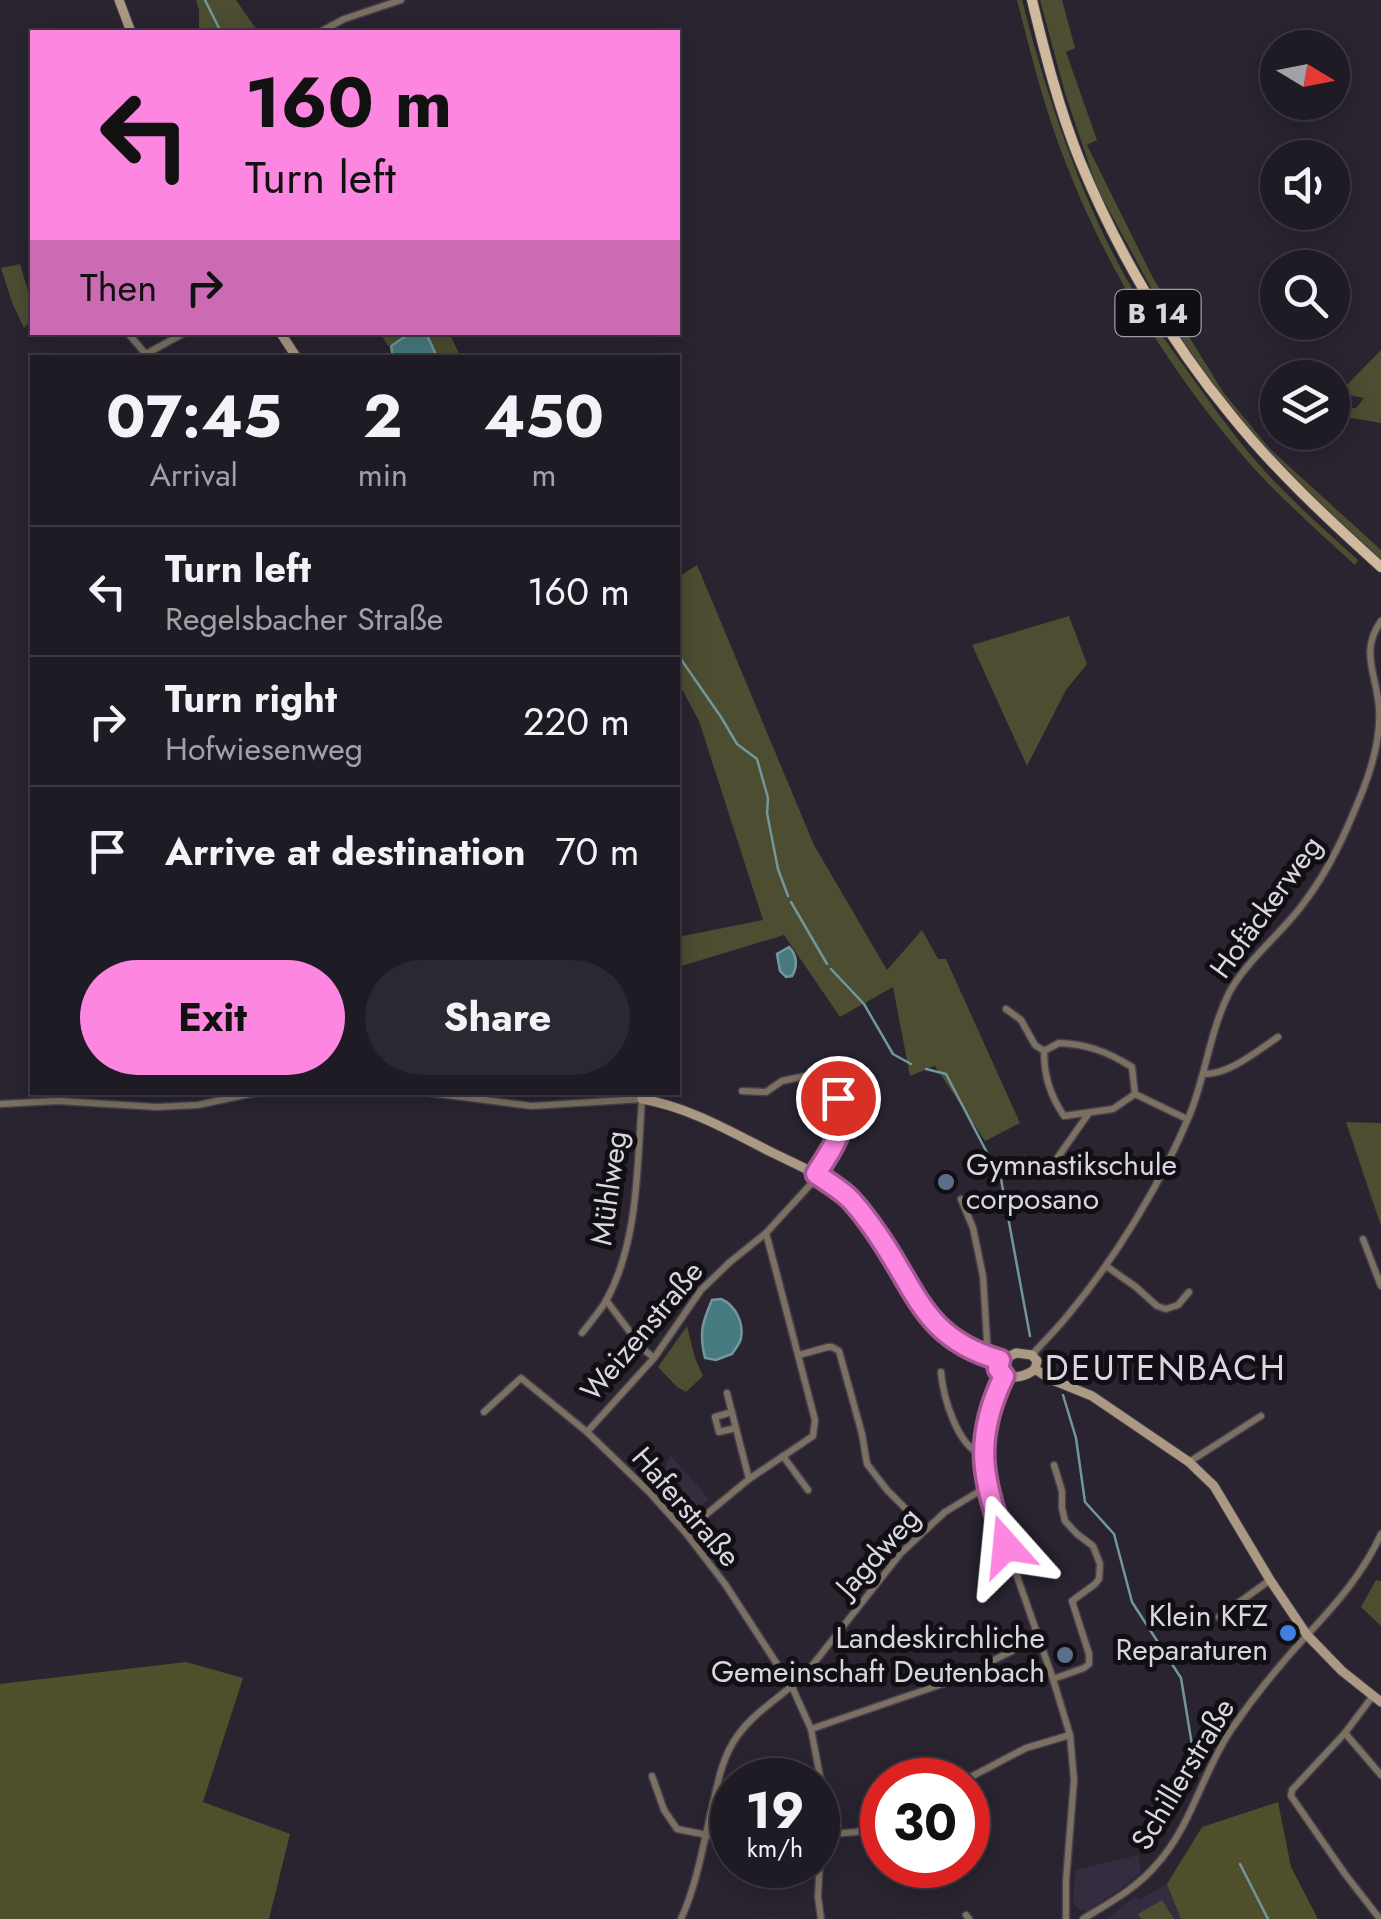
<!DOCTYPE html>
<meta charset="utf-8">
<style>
:root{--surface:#1f1b24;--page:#2c2831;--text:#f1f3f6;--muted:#a1a1a6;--line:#3c3941;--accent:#fd86e1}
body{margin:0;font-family:Jost,sans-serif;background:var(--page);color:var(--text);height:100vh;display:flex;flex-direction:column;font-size:38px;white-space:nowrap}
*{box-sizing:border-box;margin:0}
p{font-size:32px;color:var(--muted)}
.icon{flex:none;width:55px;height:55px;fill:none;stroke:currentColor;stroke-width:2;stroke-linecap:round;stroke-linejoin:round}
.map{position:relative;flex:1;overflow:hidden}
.panel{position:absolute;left:30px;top:355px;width:650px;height:740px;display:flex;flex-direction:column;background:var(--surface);border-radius:0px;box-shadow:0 5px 25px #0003,0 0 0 2px var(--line)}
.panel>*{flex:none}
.banner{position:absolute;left:30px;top:30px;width:650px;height:305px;border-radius:0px;box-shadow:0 5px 25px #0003,0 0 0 2px var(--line);background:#fd86e1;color:#111;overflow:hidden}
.needle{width:65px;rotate:100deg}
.buttons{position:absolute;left:1260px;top:30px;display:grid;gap:20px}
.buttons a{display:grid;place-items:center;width:90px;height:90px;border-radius:50%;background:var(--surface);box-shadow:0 5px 25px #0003,0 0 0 2px var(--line);font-size:50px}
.speed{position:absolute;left:710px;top:1758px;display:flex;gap:20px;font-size:50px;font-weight:700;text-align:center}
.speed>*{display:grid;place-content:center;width:130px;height:130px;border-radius:50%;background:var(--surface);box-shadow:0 5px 25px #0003,0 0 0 2px var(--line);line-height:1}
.speed small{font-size:25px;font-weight:400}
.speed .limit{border:15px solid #d22;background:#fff;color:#111}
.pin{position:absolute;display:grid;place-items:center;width:85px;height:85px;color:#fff;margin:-42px;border:5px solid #fff;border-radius:50%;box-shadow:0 2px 10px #0007}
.me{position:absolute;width:110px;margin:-55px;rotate:342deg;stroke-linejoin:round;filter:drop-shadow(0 0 8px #0008)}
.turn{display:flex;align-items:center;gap:35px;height:210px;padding:0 50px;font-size:45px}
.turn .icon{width:130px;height:130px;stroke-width:2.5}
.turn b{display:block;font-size:70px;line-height:85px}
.then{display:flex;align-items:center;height:95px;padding:0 50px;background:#0003;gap:20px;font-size:38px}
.eta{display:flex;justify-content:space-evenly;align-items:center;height:170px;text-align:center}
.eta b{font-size:60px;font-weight:700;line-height:70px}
.primary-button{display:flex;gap:20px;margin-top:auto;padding:20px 50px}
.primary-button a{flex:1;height:115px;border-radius:60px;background:var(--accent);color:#111;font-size:40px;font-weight:700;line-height:115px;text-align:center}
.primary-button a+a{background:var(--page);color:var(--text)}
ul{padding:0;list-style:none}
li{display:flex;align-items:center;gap:30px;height:130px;padding:0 50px;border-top:2px solid var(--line)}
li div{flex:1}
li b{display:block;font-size:38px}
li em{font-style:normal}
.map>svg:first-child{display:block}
.built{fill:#342c3f}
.green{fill:#4c4d31}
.forest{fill:#4f502b}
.water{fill:#477a80;stroke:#73969c;stroke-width:2.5}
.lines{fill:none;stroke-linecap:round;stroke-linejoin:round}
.stream{stroke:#73969c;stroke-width:2.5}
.street-casing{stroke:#45404c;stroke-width:9}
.secondary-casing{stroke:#45404c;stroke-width:11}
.primary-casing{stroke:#45404c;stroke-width:12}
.street{stroke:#7b7062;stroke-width:6}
.secondary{stroke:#ac9983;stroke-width:9}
.primary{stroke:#d1b99d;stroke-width:10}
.route-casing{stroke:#a45792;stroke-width:25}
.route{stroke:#fd86e1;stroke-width:18}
.service-dot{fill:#5c6f8a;stroke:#110e14;stroke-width:4}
.shop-dot{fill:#3f7fe0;stroke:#110e14;stroke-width:4}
.labels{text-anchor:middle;stroke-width:10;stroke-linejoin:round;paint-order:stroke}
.shield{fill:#110e14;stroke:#9e9aa2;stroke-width:2.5}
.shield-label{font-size:28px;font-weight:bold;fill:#dad6df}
.street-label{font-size:30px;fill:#dad6df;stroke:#110e14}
.poi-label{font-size:30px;fill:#dad6df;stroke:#110e14;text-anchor:end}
.quarter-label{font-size:35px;letter-spacing:2.5px;fill:#dcd5e6;stroke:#110e14}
</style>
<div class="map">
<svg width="1381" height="1919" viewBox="0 0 1381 1919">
<rect width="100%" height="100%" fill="#292430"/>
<g class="built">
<polygon points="670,1455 709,1499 686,1519 658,1487"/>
<polygon points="1138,1855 1141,1872 1119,1890 1088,1910 1080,1910 1073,1903 1075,1870"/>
<polygon points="1167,1884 1181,1919 1107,1919 1135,1896 1140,1900"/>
</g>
<g class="green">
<polygon points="196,0 236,0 258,32 199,32 199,10"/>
<path d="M1017,0H1022C1047,97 1078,190 1126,278C1146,314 1170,347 1194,380C1219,415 1245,451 1275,482C1301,509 1330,535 1358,560L1355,565C1323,536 1291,507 1261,476C1180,388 1107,272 1065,161C1044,108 1031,54 1017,0Z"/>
<polygon points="1040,0 1062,0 1075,48 1066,52 1097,140 1087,145 1153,278 1223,392 1270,449 1381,550 1381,560 1326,514 1228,409 1164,312 1097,188 1065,93"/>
<path d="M20,264C25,283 33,301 32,320L24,328L13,305L1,268Z"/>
<polygon points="380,333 449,333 461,357 437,357 426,333 406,336 388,346"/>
<polygon points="1381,350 1381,423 1333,415 1333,408 1356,408 1364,398 1339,393"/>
<polygon points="697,565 814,845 887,970 922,930 938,959 946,959 1020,1123 985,1141 935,1066 910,1076 893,987 840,1017 784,935 678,967 678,937 763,920 699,721 678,682 678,577"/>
<polygon points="1069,616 1087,664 1066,690 1027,766 972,645"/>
<polygon points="1346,1122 1381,1123 1381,1226"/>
<polygon points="687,1326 695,1358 703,1376 686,1392 677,1387 658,1367"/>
<polygon points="1376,1580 1381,1581 1381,1626 1361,1607"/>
<polygon points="1162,1900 1174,1919 1141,1919 1138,1914"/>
</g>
<g class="forest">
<polygon points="186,1662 243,1678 203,1802 290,1834 269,1919 0,1919 0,1684"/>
<polygon points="1278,1802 1291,1867 1318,1919 1181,1919 1167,1884 1202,1827"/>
</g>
<g class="water">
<polygon points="426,333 437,357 393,357 391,346 406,336"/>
<path d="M789,947C797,955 798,966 792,976L786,977L780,971L777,954Z"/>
<path d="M721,1299C735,1305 744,1322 741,1338C740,1344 735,1349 732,1354L716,1360L705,1358C699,1333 702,1323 712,1300Z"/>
</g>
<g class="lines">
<g class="stream">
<polyline points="205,0 221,32"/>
<polyline points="678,655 721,717 737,744 757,759 768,798 767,813 778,869 788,896"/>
<polyline points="791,902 827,964"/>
<polyline points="831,969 864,1004 893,1054 911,1064"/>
<polyline points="926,1069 946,1074 995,1168"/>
<polyline points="1001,1179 1030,1336"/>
<polyline points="1063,1395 1076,1438 1085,1502 1114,1534 1132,1602 1181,1678 1192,1745"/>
<polyline points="1240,1864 1268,1919"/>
</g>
<g class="street-casing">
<g id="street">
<polyline points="320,32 344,19 401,0"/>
<polyline points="127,332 149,358"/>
<polyline points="146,354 186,332"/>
<polyline points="1006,1009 1021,1020 1035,1045 1044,1051"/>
<path d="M1059,1043C1087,1044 1108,1052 1132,1067L1135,1094L1113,1109L1064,1116C1050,1095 1044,1076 1044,1051Z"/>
<path d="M1203,1074C1229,1075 1257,1051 1278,1037"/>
<path d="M423,1092L532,1106L642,1099C637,1165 639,1241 606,1301C599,1312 590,1323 582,1333"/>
<polyline points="1135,1094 1187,1119"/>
<polyline points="0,1104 58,1101 157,1107 198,1105 259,1092"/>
<polyline points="1053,1164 1089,1113"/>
<polyline points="961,1199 973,1228 983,1276 988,1357"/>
<polyline points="1363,1239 1381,1286"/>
<polyline points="1106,1266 1136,1287 1157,1306 1166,1309 1178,1305 1189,1292"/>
<polyline points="606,1300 642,1348 654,1358"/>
<polyline points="799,1355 828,1347 832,1347 839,1351 862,1434 867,1464 887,1490 926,1529"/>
<path d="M1032,1355C1044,1341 1057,1329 1068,1315C1115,1259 1162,1182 1190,1114C1206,1074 1210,1030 1230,991C1249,958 1281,934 1303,904C1330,869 1347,830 1363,790C1373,764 1381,736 1379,708C1377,675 1359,652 1381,621"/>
<path d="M941,1372C943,1396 957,1447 983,1455"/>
<polyline points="1004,1376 989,1411 985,1428 985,1470 996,1516 1053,1679 1070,1735 1074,1780 1066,1881 1066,1919"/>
<polyline points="727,1393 749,1479"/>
<polyline points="484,1412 521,1378 587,1432 649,1492 685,1532 725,1584 792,1687 811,1729 823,1792 818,1897 821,1919"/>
<polyline points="732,1412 715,1417 719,1432 736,1428"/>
<polyline points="587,1432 654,1358 701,1290 730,1262 766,1233 810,1185 840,1132 842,1118 838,1098 829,1084 805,1076 782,1081 766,1092 742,1091"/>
<polyline points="783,1456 808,1490"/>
<polyline points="1189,1462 1261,1416"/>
<polyline points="685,1532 749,1479 813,1436 815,1420 766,1233"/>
<polyline points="1219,1617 1270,1580"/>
<polyline points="1053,1679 1084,1668 1089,1664 1089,1654 1072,1601 1095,1584 1099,1579 1100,1564 1093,1546 1077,1534 1065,1521 1062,1508 1062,1491 1054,1465"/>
<polyline points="1372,1697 1345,1733 1292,1790 1291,1796 1345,1874 1380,1919"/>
<polyline points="811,1729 954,1680 1038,1638"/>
<polyline points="1345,1733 1381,1775"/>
<polyline points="652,1776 664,1810 677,1829 732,1840"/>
<polyline points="965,1780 1026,1748 1070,1735"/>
<polyline points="821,1835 856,1832 882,1822"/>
<polyline points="902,1865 905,1881"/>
<polyline points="966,1915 969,1919"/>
<path d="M681,1919C698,1882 704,1839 714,1799C719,1776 724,1754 738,1735C757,1709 785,1695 807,1672L901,1553L945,1512L988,1486"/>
<path d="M1083,1919C1109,1903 1137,1888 1157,1864C1192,1825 1202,1773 1231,1730C1254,1696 1281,1663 1309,1633C1337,1603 1364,1572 1381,1534"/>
</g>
</g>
<g class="secondary-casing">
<g id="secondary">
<polyline points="119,0 131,32"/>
<polyline points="280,332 297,358"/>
<path d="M642,1092V1099C688,1107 728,1130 769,1151C795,1164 826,1176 848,1197C907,1256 909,1334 1000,1361"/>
<path d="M1016,1353L1032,1355L1037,1361L1035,1369C1027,1376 1014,1379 1004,1376L998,1369L1000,1361Z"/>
<polyline points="1035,1369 1050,1379 1092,1396 1189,1462 1214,1486 1270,1580 1307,1635 1342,1671 1381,1702"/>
</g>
</g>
<g class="primary-casing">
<path id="primary" d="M1032,0C1045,54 1059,109 1080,161C1117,251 1169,340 1231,415C1276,471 1328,519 1381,567"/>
</g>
<use href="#street" class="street"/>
<use href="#secondary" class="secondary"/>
<use href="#primary" class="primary"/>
</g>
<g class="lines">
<g class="route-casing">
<path id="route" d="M838,1098C846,1135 834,1144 816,1174C826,1181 838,1188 848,1197C860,1209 872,1226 882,1241C919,1297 927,1339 1000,1360L998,1369L1004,1376C972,1442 983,1480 1006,1546"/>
</g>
<use href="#route" class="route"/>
</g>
<g class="service-dot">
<circle cx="946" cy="1182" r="10"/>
<circle cx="1065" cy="1655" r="10"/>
</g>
<circle class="shop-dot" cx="1288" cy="1633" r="10"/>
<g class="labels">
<rect class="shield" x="1115.5" y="290" width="85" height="46" rx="8"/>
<g class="shield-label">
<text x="1158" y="323">B 14</text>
</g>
<g class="street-label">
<text transform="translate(1266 907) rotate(-54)" y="10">Hofäckerweg</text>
<text transform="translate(609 1188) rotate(-82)" y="10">Mühlweg</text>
<text transform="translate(642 1331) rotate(-50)" y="10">Weizenstraße</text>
<text transform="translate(686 1507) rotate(49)" y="10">Haferstraße</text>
<text transform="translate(878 1552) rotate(-48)" y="10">Jagdweg</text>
<text transform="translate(1183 1774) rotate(-59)" y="10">Schillerstraße</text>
</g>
<g class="poi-label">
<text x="966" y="1175" text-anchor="start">Gymnastikschule<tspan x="966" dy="34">corposano</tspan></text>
<text x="1268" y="1626">Klein KFZ<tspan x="1268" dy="34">Reparaturen</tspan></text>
<text x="1045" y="1648">Landeskirchliche<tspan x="1045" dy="34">Gemeinschaft Deutenbach</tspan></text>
</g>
<g class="quarter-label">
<text x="1166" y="1380">DEUTENBACH</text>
</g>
</g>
</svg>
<div class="buttons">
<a><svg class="needle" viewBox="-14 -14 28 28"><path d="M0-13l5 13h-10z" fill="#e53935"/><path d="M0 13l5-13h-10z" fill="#a1a1a6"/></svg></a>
<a><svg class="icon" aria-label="sound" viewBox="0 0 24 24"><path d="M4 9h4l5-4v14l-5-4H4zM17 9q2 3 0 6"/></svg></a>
<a><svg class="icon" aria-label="search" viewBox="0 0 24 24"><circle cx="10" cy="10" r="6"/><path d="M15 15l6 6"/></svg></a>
<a><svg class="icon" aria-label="layers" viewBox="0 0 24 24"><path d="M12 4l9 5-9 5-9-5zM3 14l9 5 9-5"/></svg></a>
</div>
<div class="speed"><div>19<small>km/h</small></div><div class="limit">30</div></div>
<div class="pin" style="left:838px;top:1098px;background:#d93025"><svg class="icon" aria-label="arrive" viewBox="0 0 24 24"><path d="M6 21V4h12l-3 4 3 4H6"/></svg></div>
<svg class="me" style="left:1006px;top:1546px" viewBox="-20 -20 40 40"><path d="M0-17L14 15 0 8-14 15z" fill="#fd86e1" stroke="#fff" stroke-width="4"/></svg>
<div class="banner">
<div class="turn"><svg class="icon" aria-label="left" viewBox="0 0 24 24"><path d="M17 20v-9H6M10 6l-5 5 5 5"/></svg><div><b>160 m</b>Turn left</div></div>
<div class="then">Then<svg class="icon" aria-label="right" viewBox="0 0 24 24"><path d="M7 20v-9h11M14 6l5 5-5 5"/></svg></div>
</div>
<section class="panel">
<div class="eta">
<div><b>07:45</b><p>Arrival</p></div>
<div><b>2</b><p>min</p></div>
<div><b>450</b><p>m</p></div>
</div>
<ul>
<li><svg class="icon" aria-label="left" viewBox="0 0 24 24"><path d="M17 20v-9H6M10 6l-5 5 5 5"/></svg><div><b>Turn left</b><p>Regelsbacher Straße</p></div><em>160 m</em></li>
<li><svg class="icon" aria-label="right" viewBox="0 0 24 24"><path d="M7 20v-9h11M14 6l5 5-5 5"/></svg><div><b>Turn right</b><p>Hofwiesenweg</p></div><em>220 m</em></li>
<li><svg class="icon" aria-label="arrive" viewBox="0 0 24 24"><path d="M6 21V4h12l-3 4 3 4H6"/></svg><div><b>Arrive at destination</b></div><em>70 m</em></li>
</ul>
<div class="primary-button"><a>Exit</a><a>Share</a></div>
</section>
</div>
